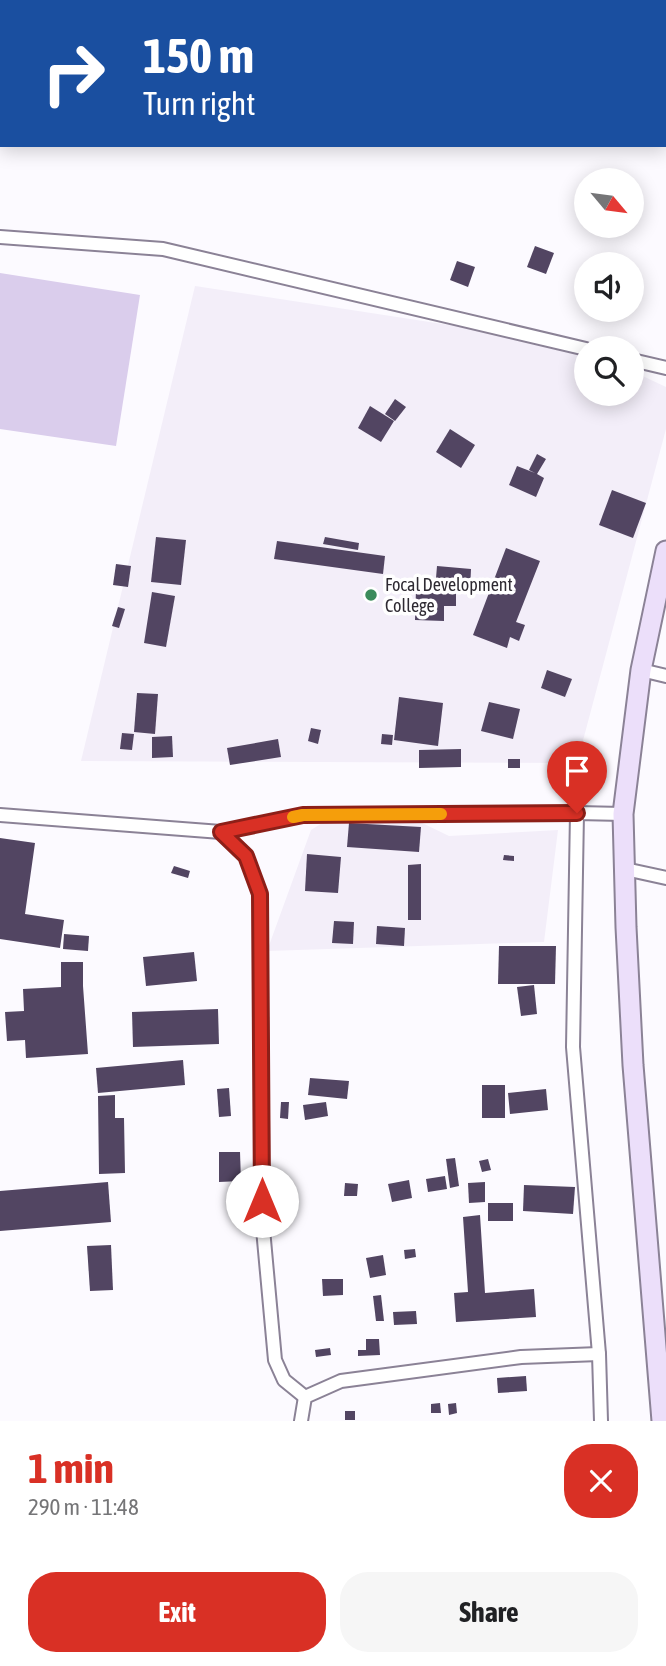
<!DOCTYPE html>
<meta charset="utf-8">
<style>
:root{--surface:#fff;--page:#f6f6f6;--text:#202124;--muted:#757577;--accent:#d93025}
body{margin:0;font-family:"Asap Condensed",sans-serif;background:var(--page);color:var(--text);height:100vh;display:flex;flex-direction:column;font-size:26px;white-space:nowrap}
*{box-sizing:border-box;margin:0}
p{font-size:23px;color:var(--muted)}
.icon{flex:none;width:38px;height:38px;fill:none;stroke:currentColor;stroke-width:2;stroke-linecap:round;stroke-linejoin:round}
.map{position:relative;height:1421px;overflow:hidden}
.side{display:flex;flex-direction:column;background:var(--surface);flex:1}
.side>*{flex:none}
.top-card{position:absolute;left:0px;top:0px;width:667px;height:147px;box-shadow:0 4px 18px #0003;background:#1a4fa0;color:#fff;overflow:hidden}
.needle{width:46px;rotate:119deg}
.buttons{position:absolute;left:574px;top:168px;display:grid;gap:14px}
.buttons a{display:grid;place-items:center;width:70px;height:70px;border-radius:50%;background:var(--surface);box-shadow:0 4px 18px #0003;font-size:35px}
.pin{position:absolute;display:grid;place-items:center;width:60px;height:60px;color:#fff;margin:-72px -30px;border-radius:50% 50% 50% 0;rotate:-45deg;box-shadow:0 0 7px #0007}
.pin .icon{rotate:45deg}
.me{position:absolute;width:77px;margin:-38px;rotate:0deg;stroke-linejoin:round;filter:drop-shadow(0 0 5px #0008)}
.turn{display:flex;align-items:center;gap:24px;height:147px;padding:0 28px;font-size:32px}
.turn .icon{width:91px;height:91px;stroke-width:2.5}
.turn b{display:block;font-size:49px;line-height:60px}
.round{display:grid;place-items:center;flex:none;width:74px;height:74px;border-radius:28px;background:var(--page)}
.summary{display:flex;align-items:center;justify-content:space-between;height:119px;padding:0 28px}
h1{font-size:42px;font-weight:700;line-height:52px;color:var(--accent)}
.primary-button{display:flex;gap:14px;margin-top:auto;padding:14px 28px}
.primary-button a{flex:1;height:80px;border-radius:28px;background:var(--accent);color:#fff;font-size:28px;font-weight:700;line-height:80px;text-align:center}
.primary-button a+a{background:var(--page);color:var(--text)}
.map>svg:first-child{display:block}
.built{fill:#f3eef9}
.green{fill:#dacdec}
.building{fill:#524562}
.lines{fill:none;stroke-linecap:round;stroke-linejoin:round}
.street-casing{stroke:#8b8296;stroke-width:16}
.secondary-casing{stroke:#8b8296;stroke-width:23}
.street{stroke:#fff;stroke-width:12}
.secondary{stroke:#ecdffa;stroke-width:19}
.route-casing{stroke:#8d1f18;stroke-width:18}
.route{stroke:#d93025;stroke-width:12}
.slow{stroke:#f59e0b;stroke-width:12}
.poi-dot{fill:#3b8b5b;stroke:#fff;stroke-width:2.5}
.labels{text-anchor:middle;stroke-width:7;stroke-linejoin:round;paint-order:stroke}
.poi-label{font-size:18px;fill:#2e2a32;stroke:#fff;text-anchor:start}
</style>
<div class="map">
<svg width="666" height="1421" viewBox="0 0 666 1421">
<rect width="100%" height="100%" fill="#fcfaff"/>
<g class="built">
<polygon points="195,286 462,327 586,357 586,394 632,394 632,371 666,387 666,429 577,763 81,761"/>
<polygon points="414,819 449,836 558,830 544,942 267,951 311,830 327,820"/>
</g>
<g class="green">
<polygon points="250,0 523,0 523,2 251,2"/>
<polygon points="0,273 140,295 116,446 0,429"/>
</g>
<g class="building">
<polygon points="535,246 554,253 546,274 527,267"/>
<polygon points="457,261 475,267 468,287 450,280"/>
<polygon points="395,399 406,407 395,421 385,414"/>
<polygon points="370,406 394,421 381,442 358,428"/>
<polygon points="450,429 475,445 461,468 436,452"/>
<polygon points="537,454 546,459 537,474 544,478 536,497 509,485 517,466 535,473 529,470"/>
<polygon points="612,490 646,503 633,538 599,525"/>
<polygon points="156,537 186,540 181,585 151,582"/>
<polygon points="325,537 359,543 358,550 323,544"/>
<polygon points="277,541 385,556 383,574 274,559"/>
<polygon points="506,548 540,561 516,622 525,625 519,641 510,637 507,648 473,635"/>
<polygon points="116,564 131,566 128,587 113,585"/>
<polygon points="437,566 471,569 470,592 456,591 456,606 444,606 444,621 415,620 416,590 435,590"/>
<polygon points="152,592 175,596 166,647 144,643"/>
<polygon points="118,607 125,609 119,628 112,626"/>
<polygon points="547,670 572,679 565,697 541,688"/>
<polygon points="137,693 158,694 155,734 134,732"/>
<polygon points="399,697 443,703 438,746 394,740"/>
<polygon points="489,702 520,709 513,739 481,731"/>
<polygon points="311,728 321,730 318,744 308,741"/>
<polygon points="122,733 134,734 132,750 120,749"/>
<polygon points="382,734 393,735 392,745 381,744"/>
<polygon points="172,736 173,757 152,758 152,737"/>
<polygon points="278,739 281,757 230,765 227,748"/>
<polygon points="461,749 461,767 419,768 419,750"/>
<rect x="508" y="759" width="12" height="9"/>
<polygon points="577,770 579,782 559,784 558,772"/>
<polygon points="349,823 421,827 419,852 347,847"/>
<polygon points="0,838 35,843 25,914 64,920 60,948 0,939"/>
<polygon points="307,854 341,857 338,893 305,891"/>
<polygon points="504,855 514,856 514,861 503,860"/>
<polygon points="421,864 421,920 408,920 408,865"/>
<polygon points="174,866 190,871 188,878 171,873"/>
<polygon points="334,921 354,922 353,944 332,943"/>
<polygon points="377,926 405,928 404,946 376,944"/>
<polygon points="64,934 89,936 88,951 63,949"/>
<polygon points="499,946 556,946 555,984 498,984"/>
<polygon points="194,952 197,981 146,986 143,957"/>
<polygon points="61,962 83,962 83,986 88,1054 26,1058 25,1040 7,1041 5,1012 24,1011 23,989 61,987"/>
<polygon points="534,985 537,1014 521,1016 517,987"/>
<polygon points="218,1009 219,1044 133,1047 132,1012"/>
<polygon points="183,1060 185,1085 98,1093 96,1068"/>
<polygon points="310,1078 349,1081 347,1099 308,1095"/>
<rect x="482" y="1085" width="23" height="33"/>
<polygon points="229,1088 231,1116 219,1117 217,1089"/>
<polygon points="546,1089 548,1110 510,1114 508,1093"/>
<polygon points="115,1095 115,1118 124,1118 125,1173 99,1174 98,1096"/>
<polygon points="281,1102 289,1102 288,1119 280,1118"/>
<polygon points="326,1102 328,1116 305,1120 303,1105"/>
<polygon points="219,1152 240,1152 241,1181 219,1182"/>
<polygon points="455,1158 459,1186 450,1188 446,1159"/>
<polygon points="488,1159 491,1170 482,1172 479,1161"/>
<polygon points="445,1176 447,1189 428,1192 426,1179"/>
<polygon points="409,1180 412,1198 392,1202 388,1184"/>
<polygon points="108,1182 111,1222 0,1231 0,1191"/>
<polygon points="485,1182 485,1202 469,1203 468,1183"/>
<polygon points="345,1183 358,1184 357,1196 344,1196"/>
<polygon points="524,1185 575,1187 573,1214 523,1211"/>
<rect x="488" y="1203" width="25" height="18"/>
<polygon points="480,1215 485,1293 534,1289 536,1317 456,1322 454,1293 468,1292 463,1217"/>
<polygon points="111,1245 113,1290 90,1291 87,1246"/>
<polygon points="415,1249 416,1257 405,1259 404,1250"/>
<polygon points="383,1255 386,1275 370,1278 366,1258"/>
<polygon points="322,1279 343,1279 343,1295 323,1296"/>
<polygon points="381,1295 384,1321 376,1321 373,1296"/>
<polygon points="416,1311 417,1324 394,1325 393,1312"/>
<polygon points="366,1339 379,1339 380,1355 358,1356 358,1350 366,1350"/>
<polygon points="330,1348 331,1355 316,1357 315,1350"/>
<polygon points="526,1376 527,1391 498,1393 497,1378"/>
<polygon points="440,1403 441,1413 431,1413 431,1404"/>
<polygon points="456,1403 457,1413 449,1415 448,1404"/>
<rect x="345" y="1411" width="10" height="9"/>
</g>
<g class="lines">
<g class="street-casing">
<g id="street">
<polyline points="0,237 163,249 586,349"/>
<polyline points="632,360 666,368"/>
<polyline points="641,670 666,676"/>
<polyline points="577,813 573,1047 599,1354 601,1421"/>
<polyline points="0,815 221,832 303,815 577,813 623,814"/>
<polyline points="221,832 246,856 260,894 263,1229 275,1360 284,1380 305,1397"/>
<polyline points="625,869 666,878"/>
<polyline points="301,1421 305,1397 341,1381 521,1357 599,1354"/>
</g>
</g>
<g class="secondary-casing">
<g id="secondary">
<polyline points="644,0 644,2"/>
<polyline points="665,59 666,63"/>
<polyline points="662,1421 633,1065 626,927 623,814 641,670 666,551"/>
</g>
</g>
<use href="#street" class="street"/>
<use href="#secondary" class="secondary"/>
</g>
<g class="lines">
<g class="route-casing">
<polyline id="route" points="262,1201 260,894 246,856 221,832 303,815 577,813"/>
</g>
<use href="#route" class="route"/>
<polyline class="slow" points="293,817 303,815 441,814"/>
</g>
<circle class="poi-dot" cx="371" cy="595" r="7"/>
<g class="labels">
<g class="poi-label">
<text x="385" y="591">Focal Development<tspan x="385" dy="21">College</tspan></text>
</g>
</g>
</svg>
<div class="buttons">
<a><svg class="needle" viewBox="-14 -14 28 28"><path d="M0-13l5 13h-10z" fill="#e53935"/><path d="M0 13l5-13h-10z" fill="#757577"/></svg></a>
<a><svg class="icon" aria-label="sound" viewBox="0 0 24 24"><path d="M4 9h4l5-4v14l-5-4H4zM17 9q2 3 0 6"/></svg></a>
<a><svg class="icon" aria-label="search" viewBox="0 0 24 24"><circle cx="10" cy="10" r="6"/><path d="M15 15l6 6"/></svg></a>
</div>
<div class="pin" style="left:577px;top:813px;background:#d93025"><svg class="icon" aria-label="arrive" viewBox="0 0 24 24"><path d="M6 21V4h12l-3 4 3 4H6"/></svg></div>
<svg class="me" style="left:262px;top:1201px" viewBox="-20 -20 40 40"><circle r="19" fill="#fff"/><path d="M0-13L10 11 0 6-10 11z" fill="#d93025"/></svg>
<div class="top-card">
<div class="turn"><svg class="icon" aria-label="right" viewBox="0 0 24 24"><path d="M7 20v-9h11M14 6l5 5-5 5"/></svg><div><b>150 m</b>Turn right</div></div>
</div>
</div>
<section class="side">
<div class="summary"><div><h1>1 min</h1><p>290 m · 11:48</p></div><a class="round" style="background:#d93025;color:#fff"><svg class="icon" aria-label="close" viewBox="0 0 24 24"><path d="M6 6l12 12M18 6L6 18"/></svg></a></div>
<div class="primary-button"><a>Exit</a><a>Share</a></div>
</section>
